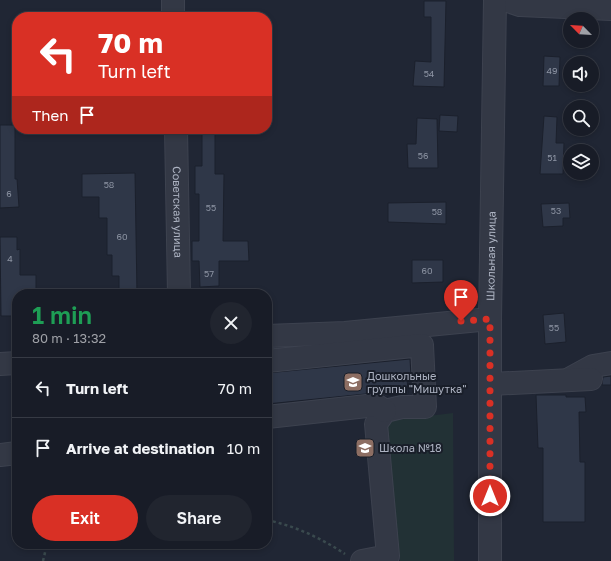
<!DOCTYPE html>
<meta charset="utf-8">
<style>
:root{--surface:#181c27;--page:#21252f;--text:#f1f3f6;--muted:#9fa1a7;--line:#363a44;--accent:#d93025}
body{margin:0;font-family:"Golos Text",sans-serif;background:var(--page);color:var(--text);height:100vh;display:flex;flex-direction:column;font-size:15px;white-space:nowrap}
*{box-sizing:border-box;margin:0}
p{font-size:13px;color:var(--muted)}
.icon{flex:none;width:22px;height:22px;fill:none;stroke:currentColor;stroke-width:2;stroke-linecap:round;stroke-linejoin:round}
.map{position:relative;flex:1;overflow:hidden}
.details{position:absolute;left:12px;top:289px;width:260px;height:260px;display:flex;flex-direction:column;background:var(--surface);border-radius:16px;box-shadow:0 2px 6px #0003,0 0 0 1px var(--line)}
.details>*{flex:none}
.guide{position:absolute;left:12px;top:12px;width:260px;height:122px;border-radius:16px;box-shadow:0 2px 6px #0003,0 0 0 1px var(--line);background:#d93025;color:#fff;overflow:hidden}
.needle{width:26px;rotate:294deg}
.fabs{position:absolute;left:563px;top:12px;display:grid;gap:8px}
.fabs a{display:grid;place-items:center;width:36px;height:36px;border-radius:50%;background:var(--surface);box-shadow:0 2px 6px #0003,0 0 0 1px var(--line);font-size:20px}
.pin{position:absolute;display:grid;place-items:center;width:34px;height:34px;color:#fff;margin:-41px -17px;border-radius:50% 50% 50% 0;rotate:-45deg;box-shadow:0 0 4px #0007}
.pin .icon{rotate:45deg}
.me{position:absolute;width:44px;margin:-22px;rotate:0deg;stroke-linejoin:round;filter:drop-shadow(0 0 3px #0008)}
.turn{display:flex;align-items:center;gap:14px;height:84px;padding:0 20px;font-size:18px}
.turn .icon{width:52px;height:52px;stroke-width:2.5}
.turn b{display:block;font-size:28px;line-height:34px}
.then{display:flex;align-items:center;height:38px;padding:0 20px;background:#0003;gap:8px;font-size:15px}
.round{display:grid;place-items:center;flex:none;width:42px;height:42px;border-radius:21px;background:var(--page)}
.summary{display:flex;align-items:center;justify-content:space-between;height:68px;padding:0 20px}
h1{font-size:24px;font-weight:600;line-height:30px;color:#1e9e55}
.primary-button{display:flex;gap:8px;margin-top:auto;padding:8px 20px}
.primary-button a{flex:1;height:46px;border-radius:24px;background:var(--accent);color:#fff;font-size:16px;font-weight:600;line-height:46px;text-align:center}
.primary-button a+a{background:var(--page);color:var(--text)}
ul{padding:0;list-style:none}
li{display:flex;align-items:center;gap:12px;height:60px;padding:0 20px;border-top:1px solid var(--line)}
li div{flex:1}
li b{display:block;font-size:15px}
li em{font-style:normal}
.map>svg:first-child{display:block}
.green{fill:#223135}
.building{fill:#2f3748;stroke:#1b202c}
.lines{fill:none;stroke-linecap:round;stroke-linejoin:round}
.minor-casing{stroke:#3d424f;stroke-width:24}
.path{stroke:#3a4a4e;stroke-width:2.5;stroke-dasharray:3 3;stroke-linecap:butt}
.minor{stroke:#333845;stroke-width:22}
.route{stroke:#d93025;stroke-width:7;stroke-dasharray:0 12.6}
.labels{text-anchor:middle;stroke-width:4;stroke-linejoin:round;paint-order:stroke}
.number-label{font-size:9px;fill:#8c93a2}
.street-label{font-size:11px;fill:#adb3c2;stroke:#191e29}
.poi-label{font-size:11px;fill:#adb3c2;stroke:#191e29;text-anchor:start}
</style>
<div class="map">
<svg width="611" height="561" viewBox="0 0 611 561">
<rect width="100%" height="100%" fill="#202634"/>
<polygon class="green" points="453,413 454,561 400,561 387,421"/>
<g class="building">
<polygon points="424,1 446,1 444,87 413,86 415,61 431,62 431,17 424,17"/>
<polygon points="544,56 560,57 559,86 543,86"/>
<polygon points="440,115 458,116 457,132 439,131"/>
<polygon points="544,116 557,117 556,143 564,143 563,174 540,174"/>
<polygon points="417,118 437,119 438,168 408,168 407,144 416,144"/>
<polygon points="0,125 15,125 15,179 17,179 19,207 0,208"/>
<polygon points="202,129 215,129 215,174 224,174 223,241 248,241 249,261 219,261 219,286 200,287 199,261 192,261 192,241 199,241 199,194 195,194 195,166 202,166"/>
<polygon points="135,173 137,294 119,294 119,276 112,276 112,255 107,255 107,218 99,218 99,197 82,197 82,174"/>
<polygon points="446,202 446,224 388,222 388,203"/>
<polygon points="569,203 570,218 563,218 563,226 543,227 541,204"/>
<polygon points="0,237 17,237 17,250 20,249 20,275 36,275 36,290 21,290 21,294 17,294 17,316 1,316"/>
<polygon points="412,260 443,260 443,282 412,283"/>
<polygon points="564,313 566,342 545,344 543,315"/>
<polygon points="410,359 411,377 407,377 408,394 385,396 375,393 267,404 267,373"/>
<polygon points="611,376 611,385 602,385 603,377"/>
<polygon points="536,395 566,395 566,397 585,397 586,412 579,412 580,462 585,462 585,522 543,522 543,448 538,448"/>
</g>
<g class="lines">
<g class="minor-casing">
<g id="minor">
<polyline points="173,0 173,17"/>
<polyline points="505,0 520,5 611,9"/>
<path id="s1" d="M176,129L179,294"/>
<polyline points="267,336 345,333 490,319"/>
<polyline points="267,361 422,345 425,407 402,407 385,411 376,424 388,556 362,561"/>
<polyline points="0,364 17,363"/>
<polyline points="571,378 593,366 611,363"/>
<polyline points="491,384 591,379"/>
<polyline points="267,417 376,405 385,411"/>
<polyline points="0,455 17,453"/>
<path id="s2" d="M490,561V319L495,0"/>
</g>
</g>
<g class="path">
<polyline points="12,382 14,391 17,392"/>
<path d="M267,520C295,526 321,538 345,554"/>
<polyline points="43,561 47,544"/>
</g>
<use href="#minor" class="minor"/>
</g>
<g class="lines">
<polyline class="route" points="461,321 490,319 490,496"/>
</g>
<defs>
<g id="school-square" transform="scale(1)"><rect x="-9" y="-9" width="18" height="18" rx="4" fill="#8d6e63" stroke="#191e29"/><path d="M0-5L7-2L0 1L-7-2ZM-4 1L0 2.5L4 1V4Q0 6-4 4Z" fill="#fff"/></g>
</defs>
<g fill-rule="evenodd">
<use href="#school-square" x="353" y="382"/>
<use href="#school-square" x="365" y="448"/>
</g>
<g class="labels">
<g class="number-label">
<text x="552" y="74">49</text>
<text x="429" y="77">54</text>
<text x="423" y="159">56</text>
<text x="552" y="161">51</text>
<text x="109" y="188">58</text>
<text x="9" y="197">6</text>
<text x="211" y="211">55</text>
<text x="556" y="214">53</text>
<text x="437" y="215">58</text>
<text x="122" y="240">60</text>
<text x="10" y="262">4</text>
<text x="427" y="274">60</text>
<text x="209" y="277">57</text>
<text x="554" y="331">55</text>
</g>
<g class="street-label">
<text dy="4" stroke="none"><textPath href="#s1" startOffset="83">Советская улица</textPath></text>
<text dy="4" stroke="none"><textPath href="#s2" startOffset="305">Школьная улица</textPath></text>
</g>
<g class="poi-label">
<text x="367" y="380">Дошкольные<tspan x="367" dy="13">группы "Мишутка"</tspan></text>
<text x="379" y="452">Школа №18</text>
</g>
</g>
</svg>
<div class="fabs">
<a><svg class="needle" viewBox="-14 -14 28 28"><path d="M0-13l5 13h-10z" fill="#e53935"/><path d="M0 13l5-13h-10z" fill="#9fa1a7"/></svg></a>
<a><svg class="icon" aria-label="sound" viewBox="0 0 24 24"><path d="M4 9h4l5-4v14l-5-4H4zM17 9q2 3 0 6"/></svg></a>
<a><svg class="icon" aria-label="search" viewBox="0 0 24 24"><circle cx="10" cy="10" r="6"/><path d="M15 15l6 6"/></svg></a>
<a><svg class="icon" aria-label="layers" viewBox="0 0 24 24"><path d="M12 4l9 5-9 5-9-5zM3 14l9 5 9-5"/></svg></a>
</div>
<div class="pin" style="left:461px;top:321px;background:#d93025"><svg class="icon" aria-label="arrive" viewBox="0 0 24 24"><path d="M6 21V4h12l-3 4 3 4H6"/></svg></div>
<svg class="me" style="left:490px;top:496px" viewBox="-20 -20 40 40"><circle r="17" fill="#d93025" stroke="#fff" stroke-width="3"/><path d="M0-11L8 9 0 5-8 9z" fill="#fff"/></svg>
<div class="guide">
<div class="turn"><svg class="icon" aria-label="left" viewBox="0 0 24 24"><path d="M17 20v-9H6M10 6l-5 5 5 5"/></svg><div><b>70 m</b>Turn left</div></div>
<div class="then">Then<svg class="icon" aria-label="arrive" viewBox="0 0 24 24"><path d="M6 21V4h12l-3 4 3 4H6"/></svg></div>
</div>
<section class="details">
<div class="summary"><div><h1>1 min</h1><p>80 m · 13:32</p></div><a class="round"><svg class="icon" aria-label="close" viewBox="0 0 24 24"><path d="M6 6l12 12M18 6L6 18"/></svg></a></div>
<ul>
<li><svg class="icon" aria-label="left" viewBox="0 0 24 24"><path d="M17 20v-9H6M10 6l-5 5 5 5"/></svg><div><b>Turn left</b></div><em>70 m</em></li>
<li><svg class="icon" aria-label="arrive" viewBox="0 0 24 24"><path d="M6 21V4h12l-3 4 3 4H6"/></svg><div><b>Arrive at destination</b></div><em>10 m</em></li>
</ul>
<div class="primary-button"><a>Exit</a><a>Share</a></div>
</section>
</div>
